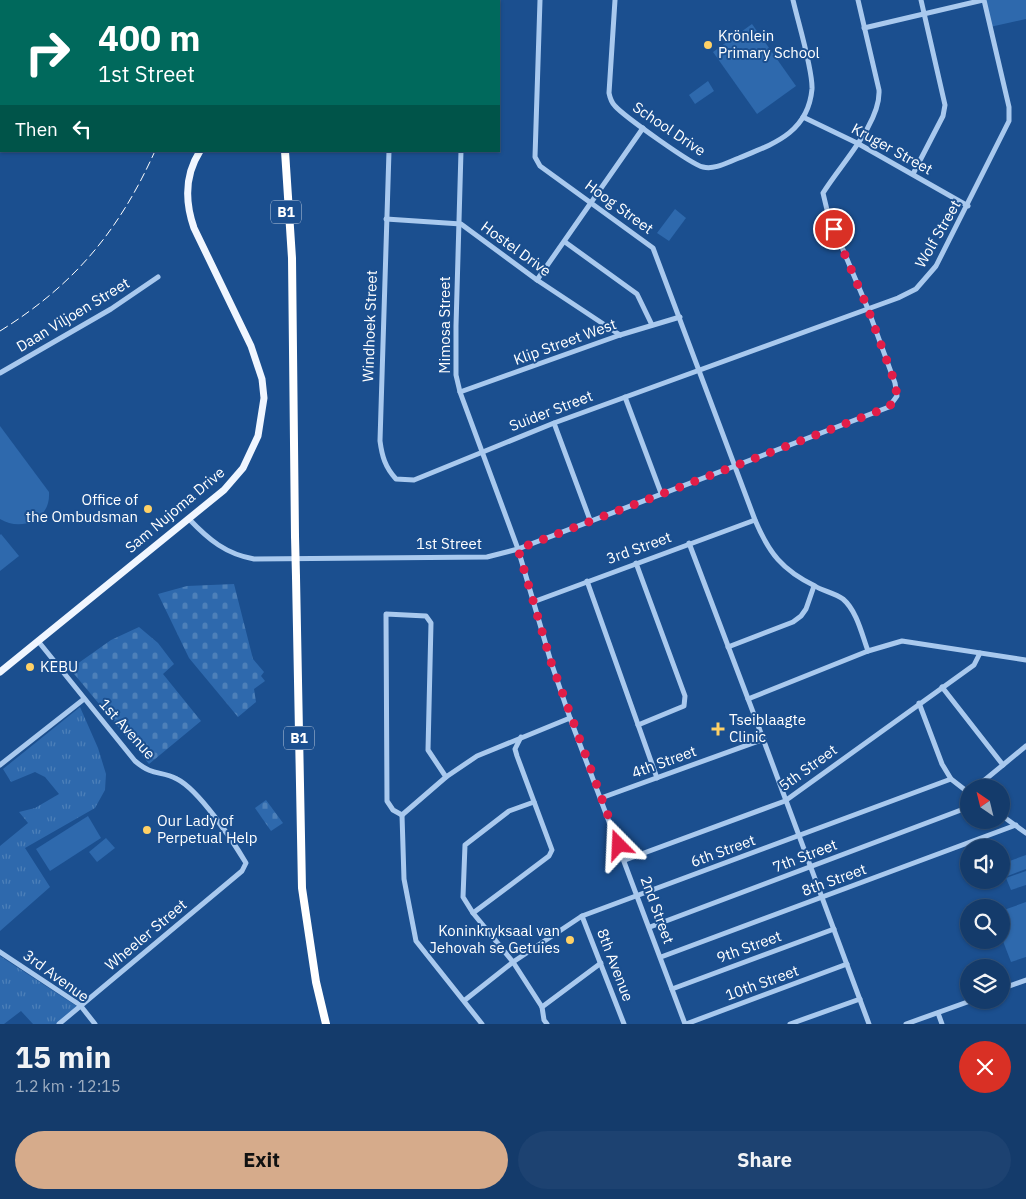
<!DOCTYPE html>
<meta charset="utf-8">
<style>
:root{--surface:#143b6b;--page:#1d4271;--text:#f1f3f6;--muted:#9dadc1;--line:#33557e;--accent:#d6ab8b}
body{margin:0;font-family:"IBM Plex Sans",sans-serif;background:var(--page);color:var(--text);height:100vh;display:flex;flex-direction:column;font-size:19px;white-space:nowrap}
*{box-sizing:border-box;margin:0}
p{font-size:16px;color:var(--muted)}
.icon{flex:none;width:28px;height:28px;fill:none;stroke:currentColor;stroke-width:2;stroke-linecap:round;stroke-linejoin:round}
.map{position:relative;height:1024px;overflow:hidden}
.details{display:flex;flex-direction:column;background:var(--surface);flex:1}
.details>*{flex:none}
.guide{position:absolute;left:0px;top:0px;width:500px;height:152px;box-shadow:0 1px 4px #0004,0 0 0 1px var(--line);background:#00695c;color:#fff;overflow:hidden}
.needle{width:32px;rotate:325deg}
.buttons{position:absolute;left:960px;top:779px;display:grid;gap:10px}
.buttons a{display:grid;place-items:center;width:50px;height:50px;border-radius:50%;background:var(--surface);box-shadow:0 1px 4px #0004,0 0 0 1px var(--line);font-size:25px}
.pin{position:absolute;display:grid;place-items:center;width:42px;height:42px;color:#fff;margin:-21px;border:2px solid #fff;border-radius:50%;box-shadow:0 1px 5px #0007}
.me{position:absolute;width:55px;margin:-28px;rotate:339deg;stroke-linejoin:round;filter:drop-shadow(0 0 4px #0008)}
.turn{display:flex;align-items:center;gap:18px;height:105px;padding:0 15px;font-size:22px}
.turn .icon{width:65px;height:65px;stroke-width:2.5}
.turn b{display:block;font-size:35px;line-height:42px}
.then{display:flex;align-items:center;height:48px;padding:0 15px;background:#0003;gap:10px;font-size:19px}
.round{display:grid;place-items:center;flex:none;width:52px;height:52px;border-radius:26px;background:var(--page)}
.headline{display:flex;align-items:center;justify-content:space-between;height:85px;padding:0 15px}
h1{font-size:30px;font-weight:800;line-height:38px}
.primary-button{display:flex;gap:10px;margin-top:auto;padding:10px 15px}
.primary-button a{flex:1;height:58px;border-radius:30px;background:var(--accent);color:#111;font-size:20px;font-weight:800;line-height:58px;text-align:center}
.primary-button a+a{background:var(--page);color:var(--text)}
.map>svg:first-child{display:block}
.grass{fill:url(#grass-tufts)}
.cemetery{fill:url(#cemetery-stones)}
.pitch{fill:#2e69ad}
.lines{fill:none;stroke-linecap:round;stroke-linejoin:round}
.minor{stroke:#a9c9ee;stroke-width:5}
.major{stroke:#f0f6ff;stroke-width:7}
.highway{stroke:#fff;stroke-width:8}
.rail{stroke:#fff;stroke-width:1;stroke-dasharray:9 4;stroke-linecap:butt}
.highway-bridge{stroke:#fff;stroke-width:8}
.route{stroke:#e11d48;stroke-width:9;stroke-dasharray:0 16.2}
.poi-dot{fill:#ffd166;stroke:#1b4f8f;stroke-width:2}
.labels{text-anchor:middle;stroke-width:4;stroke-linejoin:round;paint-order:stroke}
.shield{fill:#1b4f8f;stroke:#bbcadd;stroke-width:1}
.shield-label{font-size:14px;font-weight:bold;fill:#fff}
.poi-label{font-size:15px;fill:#fff;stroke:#1b4f8f;text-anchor:start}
.street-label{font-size:15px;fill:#fff;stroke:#1b4f8f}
</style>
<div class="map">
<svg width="1026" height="1024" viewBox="0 0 1026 1024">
<defs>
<pattern id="grass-tufts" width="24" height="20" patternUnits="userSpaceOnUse" patternTransform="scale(1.25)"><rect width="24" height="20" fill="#2e69ad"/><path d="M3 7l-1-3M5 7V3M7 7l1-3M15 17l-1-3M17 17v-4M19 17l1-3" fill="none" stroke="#4d80b9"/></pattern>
<pattern id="cemetery-stones" width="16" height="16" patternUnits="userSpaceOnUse" patternTransform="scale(1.25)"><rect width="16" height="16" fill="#2e69ad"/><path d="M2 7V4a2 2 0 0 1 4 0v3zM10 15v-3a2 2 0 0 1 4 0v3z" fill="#4d80b9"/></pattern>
</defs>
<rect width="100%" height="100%" fill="#1b4f8f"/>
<g class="grass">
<polygon points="80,707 98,748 106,774 105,790 95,808 25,848 50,887 0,931 0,846 28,823 19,812 35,808 59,794 45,777 35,772 11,782 3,769"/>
<polygon points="0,956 78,1007 59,1024 33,1024 21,1011 4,1024 0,1024"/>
</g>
<g class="cemetery">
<polygon points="234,584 253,659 264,672 261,676 265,681 254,689 256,702 238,717 189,658 158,594 187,586"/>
<polygon points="139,627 158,643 174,664 163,674 201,721 149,764 70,669 111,640"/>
<polygon points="266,800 283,823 271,831 255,808"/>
</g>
<g class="pitch">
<polygon points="984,0 1026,0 1026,19 990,27"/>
<polygon points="752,24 796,86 757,114 713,52"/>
<polygon points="708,81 714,91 695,104 689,95"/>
<polygon points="675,209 686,218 669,241 657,233"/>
<path d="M0,426L49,492C51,520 21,532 0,519Z"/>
<polygon points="1,534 19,556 0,571 0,535"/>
<polygon points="88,816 101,838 50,871 36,849"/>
<polygon points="106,838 115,848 97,862 89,852"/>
<polygon points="1026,855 1026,869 1005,877 1001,864"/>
<polygon points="1026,871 1026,885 1011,890 1006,878"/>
<polygon points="1026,902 1026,957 1011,962 1001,936 1001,911"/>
</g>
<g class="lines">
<g class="minor">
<polyline points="391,0 391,1"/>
<path d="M540,0L535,157L540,166L653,248L755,520C769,553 782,570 815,586C823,591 835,593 843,599C857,611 862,635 868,651L902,641L1026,660"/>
<path d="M615,0L609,93C610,98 611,102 615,106C624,116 692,165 703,167C715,170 728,162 739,158C773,144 808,133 812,89C813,70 798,22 793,0"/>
<polyline points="465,1 465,0"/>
<polyline points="864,28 983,0"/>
<polyline points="803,117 857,143 968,206"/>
<path d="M389,151L380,441C382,456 385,467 396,479L414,480L554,423L898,298L916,289L936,266L1009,121V107L984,0"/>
<polyline points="461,151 456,326 456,375 460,392 518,549 551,662 570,718 685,1024"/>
<polyline points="913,174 943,116 945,105 921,0"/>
<polyline points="386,219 461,224 537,280 620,335"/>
<polyline points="565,242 637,294 652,325"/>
<polyline points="537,280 643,128"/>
<polyline points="0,373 111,309 158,277"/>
<polyline points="460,392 620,335 680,317"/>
<polyline points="625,397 661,493"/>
<polyline points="554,423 590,520"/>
<path d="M189,519C209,540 226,554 254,559L487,557L518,549L889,407L897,396L895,383L868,309L828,214L823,193C840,165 881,123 879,90L858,0"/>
<path d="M689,543C750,703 810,863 869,1024"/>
<polyline points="636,563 685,696 684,706 638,725"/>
<polyline points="587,581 657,778"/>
<polyline points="533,602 755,520"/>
<path d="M38,641L135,761C154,777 160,770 177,779C199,790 233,841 246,863L242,871L59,1024"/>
<polyline points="728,647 793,622 801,616 806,609 814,586"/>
<polyline points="942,687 1003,765"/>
<polyline points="748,699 868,651"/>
<polyline points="919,703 942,764 951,779 969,793"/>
<polyline points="0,765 84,699"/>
<polyline points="975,788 1026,746"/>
<polyline points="601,798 764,739"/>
<polyline points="534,802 509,811 465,845 463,897 473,913 513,962 542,1007 544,1020 547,1024"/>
<polyline points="402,815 393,810 387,801 386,614 426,616 431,623 428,750 446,777"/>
<polyline points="402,815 404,879 416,941 482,1024"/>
<polyline points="402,815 446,777 477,756 570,718"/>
<polyline points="1001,815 1026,833"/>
<polyline points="625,860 785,801 974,665 980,653"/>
<polyline points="473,913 549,856 552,850 517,756 515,749 521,737"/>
<polyline points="582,916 624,1024"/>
<polyline points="650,927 969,807"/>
<polyline points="0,952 80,1005 95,1024"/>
<polyline points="661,957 1016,825"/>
<polyline points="672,989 834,929"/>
<polyline points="1001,989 1026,980"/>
<polyline points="465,1000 513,962 582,916 951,779"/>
<polyline points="542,1007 601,963"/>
<polyline points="938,1013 942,1024"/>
<polyline points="686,1024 847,964"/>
<polyline points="790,1024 860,999"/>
<polyline points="906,1024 973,1000"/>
</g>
<path class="major" d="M0,672L224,490L243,468L258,436L264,398L262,379L251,346L194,228C185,202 184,176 200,151"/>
<g class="highway">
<polyline points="257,0 258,1"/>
<polyline points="263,0 263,1"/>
<polyline points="285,151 292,258 295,536"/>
<polyline points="296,577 302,888 316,982 326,1024"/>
</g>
<g class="rail">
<polyline points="185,1 185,0"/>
<path d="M0,331C74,285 119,231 155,151"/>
</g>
<polyline class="highway-bridge" points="295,536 296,577"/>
</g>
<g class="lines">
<polyline class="route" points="619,845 551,662 518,549 889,407 897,396 895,383 868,309 834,229"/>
</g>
<g class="poi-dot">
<circle cx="708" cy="45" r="5"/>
<circle cx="148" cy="509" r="5"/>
<circle cx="30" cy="667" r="5"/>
<path d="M715.5 721.5h5v5h5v5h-5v5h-5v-5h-5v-5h5z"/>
<circle cx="147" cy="830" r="5"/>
<circle cx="570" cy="940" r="5"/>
</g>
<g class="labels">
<g class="shield">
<rect x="271" y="200.5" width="30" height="23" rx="4"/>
<rect x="284" y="726.5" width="30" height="23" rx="4"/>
</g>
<g class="shield-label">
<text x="286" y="217">B1</text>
<text x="299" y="743">B1</text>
</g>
<g class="poi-label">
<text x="718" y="41">Krönlein<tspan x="718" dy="17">Primary School</tspan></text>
<text x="138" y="505" text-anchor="end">Office of<tspan x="138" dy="17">the Ombudsman</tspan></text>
<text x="40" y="672">KEBU</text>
<text x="729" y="725">Tseiblaagte<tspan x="729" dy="17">Clinic</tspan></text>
<text x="157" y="826">Our Lady of<tspan x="157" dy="17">Perpetual Help</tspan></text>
<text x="560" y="936" text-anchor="end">Koninkryksaal van<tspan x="560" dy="17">Jehovah se Getuies</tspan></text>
</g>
<g class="street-label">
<text transform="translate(669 129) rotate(34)" y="5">School Drive</text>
<text transform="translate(892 149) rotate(29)" y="5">Kruger Street</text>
<text transform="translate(619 207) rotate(36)" y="5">Hoog Street</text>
<text transform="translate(938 234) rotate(-60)" y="5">Wolf Street</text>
<text transform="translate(516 249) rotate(36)" y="5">Hostel Drive</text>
<text transform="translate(73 315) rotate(-31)" y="5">Daan Viljoen Street</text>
<text transform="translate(445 325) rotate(-90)" y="5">Mimosa Street</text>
<text transform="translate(370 326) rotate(-88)" y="5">Windhoek Street</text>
<text transform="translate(565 342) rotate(-20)" y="5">Klip Street West</text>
<text transform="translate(551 411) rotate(-21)" y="5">Suider Street</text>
<text transform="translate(175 510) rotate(-40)" y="5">Sam Nujoma Drive</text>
<text x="449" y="549">1st Street</text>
<text transform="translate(639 548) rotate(-20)" y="5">3rd Street</text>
<text transform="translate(127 729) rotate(48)" y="5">1st Avenue</text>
<text transform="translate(664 762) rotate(-20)" y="5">4th Street</text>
<text transform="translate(808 768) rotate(-36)" y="5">5th Street</text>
<text transform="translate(723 851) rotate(-20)" y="5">6th Street</text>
<text transform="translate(805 856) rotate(-21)" y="5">7th Street</text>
<text transform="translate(834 880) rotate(-20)" y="5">8th Street</text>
<text transform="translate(657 910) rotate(70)" y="5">2nd Street</text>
<text transform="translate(146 935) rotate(-40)" y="5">Wheeler Street</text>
<text transform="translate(749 947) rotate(-20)" y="5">9th Street</text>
<text transform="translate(615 965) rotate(69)" y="5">8th Avenue</text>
<text transform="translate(56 976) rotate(36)" y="5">3rd Avenue</text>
<text transform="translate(762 983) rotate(-20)" y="5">10th Street</text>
</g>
</g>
</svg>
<div class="buttons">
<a><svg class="needle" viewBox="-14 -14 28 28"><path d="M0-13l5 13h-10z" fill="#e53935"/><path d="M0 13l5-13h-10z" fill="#9dadc1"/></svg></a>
<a><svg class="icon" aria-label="sound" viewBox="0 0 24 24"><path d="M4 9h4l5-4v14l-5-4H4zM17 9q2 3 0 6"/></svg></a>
<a><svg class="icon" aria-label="search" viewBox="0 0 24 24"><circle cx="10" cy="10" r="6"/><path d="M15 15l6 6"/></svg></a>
<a><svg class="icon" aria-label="layers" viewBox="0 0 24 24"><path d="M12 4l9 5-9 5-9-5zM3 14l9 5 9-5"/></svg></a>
</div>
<div class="pin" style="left:834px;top:229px;background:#d93025"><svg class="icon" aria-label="arrive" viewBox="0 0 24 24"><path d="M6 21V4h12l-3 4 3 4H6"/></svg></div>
<svg class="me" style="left:619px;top:845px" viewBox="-20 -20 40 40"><path d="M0-17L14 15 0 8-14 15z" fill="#e11d48" stroke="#fff" stroke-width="4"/></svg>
<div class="guide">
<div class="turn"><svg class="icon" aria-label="right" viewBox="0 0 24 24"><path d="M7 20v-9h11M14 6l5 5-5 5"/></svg><div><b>400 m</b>1st Street</div></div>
<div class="then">Then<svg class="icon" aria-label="left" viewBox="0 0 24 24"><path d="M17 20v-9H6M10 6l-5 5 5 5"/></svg></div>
</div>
</div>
<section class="details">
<div class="headline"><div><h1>15 min</h1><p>1.2 km · 12:15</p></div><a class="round" style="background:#d93025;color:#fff"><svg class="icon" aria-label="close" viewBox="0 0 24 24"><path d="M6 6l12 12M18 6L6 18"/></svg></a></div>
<div class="primary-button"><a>Exit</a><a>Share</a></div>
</section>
